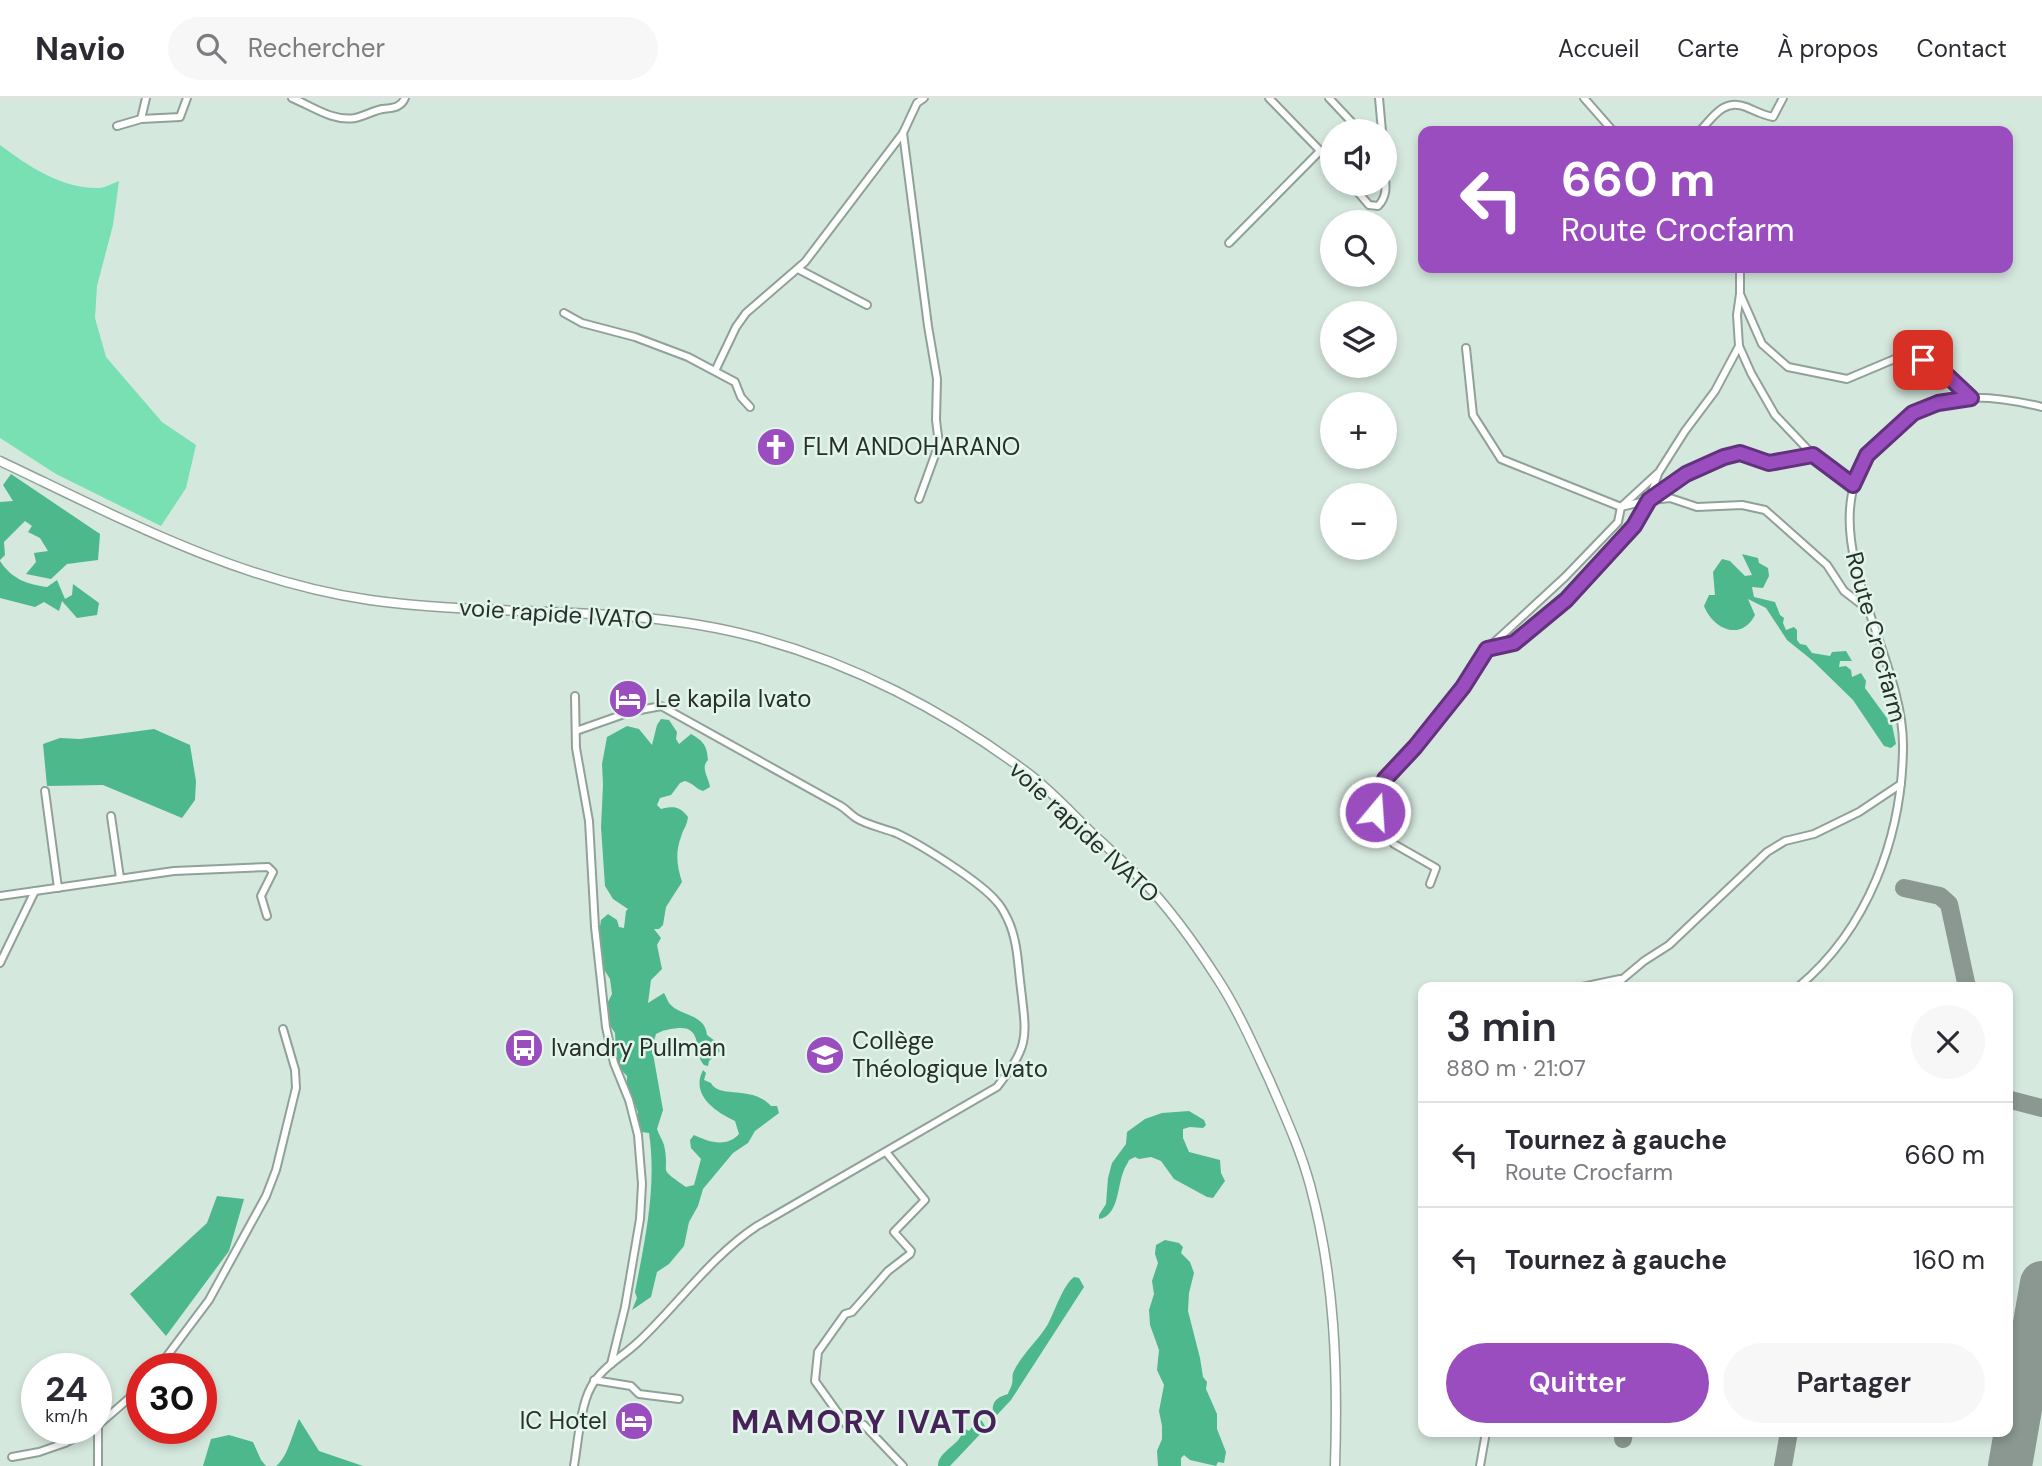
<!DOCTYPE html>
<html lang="fr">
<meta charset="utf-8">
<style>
:root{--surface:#fff;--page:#f7f7f7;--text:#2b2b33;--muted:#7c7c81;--line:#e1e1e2;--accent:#994dbf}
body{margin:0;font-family:"DM Sans",sans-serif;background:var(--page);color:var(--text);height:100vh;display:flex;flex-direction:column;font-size:26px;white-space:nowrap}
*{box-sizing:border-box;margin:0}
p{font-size:23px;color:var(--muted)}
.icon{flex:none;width:38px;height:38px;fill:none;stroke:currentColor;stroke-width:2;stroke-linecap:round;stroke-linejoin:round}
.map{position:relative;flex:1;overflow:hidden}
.sheet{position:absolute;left:1418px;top:884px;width:595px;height:455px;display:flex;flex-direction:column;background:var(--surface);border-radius:14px;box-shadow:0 4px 10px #0003}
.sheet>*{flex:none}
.banner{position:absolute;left:1418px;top:28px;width:595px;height:147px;border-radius:14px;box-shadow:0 4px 10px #0003;background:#994dbf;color:#fff;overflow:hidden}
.controls{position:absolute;left:1320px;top:21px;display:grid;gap:14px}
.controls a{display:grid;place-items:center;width:77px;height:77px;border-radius:50%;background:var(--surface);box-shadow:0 4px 10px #0003;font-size:35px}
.speed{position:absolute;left:21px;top:1255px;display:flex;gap:14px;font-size:35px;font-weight:700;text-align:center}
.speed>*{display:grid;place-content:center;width:91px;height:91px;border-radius:50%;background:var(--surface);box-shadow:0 4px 10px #0003;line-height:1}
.speed small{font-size:18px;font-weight:400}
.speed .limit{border:10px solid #d22;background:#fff;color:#111}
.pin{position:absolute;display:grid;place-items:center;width:60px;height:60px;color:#fff;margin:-30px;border-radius:14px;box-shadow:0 4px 10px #0006}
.me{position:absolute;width:77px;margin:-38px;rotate:18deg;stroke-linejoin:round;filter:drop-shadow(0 0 5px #0008)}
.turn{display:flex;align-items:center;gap:24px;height:147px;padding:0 28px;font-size:32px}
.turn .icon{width:91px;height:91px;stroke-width:2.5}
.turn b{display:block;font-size:49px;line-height:60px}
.round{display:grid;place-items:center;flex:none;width:74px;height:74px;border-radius:37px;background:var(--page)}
.summary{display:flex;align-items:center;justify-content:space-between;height:119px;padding:0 28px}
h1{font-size:42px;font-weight:600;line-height:52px}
.cta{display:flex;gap:14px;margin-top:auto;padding:14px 28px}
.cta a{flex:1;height:80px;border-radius:42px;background:var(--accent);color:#fff;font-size:28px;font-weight:600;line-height:80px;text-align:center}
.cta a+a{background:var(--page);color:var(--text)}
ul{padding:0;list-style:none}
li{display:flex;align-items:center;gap:21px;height:105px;padding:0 28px;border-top:2px solid var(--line)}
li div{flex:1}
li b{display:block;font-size:26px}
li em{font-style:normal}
header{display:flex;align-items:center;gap:42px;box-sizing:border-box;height:98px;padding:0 35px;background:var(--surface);border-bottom:2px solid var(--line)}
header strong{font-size:33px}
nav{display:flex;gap:38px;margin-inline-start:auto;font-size:24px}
.search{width:490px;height:63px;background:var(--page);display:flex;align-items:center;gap:18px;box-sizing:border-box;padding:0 24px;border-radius:38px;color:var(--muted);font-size:26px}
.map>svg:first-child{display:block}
.green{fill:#78e0b2}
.forest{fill:#4db88b}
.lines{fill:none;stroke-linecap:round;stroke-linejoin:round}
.taxiway{stroke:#8a9891;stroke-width:18}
.runway{stroke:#8a9891;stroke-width:44}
.minor-casing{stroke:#90a298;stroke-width:10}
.major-casing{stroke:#90a298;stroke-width:11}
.minor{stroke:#fff;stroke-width:6}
.major{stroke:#fff;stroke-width:8}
.route-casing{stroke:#63327c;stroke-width:18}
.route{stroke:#994dbf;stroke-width:12}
.labels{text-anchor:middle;stroke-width:5;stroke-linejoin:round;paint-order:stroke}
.poi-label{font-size:24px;fill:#282f2b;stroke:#e2f5eb;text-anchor:start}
.street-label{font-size:24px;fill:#282f2b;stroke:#e2f5eb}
.district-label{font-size:32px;font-weight:bold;letter-spacing:2px;fill:#462258;stroke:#e2f5eb}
</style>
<header>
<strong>Navio</strong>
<div class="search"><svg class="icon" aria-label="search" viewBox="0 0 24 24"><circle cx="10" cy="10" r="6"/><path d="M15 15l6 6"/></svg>Rechercher</div>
<nav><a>Accueil</a><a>Carte</a><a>À propos</a><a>Contact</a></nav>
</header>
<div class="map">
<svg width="2042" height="1368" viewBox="0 0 2042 1368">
<rect width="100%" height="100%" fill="#d5e8de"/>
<path class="green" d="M0,47C28,68 62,91 99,90C105,90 113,85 119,83L113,127L97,188L95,220L106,259L162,324L196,347L186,390L161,428L56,376L0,340Z"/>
<g class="forest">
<polygon points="11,376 100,436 98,462 67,466 51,481 26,476 36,464 34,455 48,453 40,440 28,434 32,428 25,423 4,444 5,457 0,462 0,404 13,403 3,387"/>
<path d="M1742,456L1758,460L1759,465L1768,470L1769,478L1763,490L1752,489L1754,499L1775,504L1780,517L1784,520L1783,525L1786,532L1794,529L1797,532V542L1800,546L1806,547L1812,555L1830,558L1832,554L1846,553L1852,563H1840L1839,569L1846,568L1851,572L1852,579L1861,575L1866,583L1865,590L1892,627L1896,646L1891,650L1884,648L1853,602L1813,563L1787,542L1766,510L1748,501L1755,517C1741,544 1713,531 1704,508L1709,497H1715L1713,474L1722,461L1730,463L1745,478L1752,477Z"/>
<path d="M0,463C12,481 26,486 47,489L57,482L65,501L72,497L73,486L99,505L97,517L77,520L62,503L59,513L44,504L35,509L0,500Z"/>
<path d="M661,621L669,622L677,634L676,641L679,646L691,636C703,643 707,647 708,662C700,670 709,680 710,689L703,693C696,691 693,685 685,683L680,685L671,697L660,700L657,707L661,711C673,708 680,708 688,719C687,728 683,731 681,739C675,755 677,768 682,784L666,809L663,827L659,831H654L661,840L657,847L662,871L651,882L648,905L664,895C666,898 667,902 669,905C680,919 705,915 707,937L715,943L720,953L709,963L708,968L704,967C693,955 704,928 678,930C670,931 663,932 656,936L652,950L663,1012L657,1031C659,1037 662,1041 664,1047C671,1079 655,1067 686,1089L694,1087L701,1061L691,1050L690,1042L694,1037C709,1044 726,1050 739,1036L735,1023C716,1014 690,997 703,972L706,975L704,982L711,985C719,1001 753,987 771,1008H777L779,1015L755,1033L748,1045L733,1055L703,1091L698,1108L689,1124L684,1148L669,1166L657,1174L651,1199L632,1212L637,1200L635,1194C645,1142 657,1088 649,1035L641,1034L637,1024L638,1014L627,987V978L617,968L615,935L607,923V906L612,896L610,881L603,870L598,842L601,822L608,816L617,822L619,829L624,830L626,813L628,811L613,801L605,788L601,729L603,687L602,666L607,639L627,628L639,631L652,647L657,627Z"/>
<polygon points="154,631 190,647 196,683 195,702 182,720 103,687 47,688 43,646 60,640 80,641"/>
<path d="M1189,1013L1204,1022L1206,1027L1203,1030L1190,1029L1183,1031V1040L1189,1054L1220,1062L1221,1075L1225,1083L1213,1100L1207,1099L1174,1081L1161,1063L1151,1059L1139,1061L1135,1059L1129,1062C1128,1065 1125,1069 1124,1072C1117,1088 1119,1118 1099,1121V1117L1106,1106L1108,1080L1112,1065L1126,1046L1127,1034L1145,1021L1162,1015Z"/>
<polygon points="217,1098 244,1101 229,1153 166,1238 130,1196 207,1125"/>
<polygon points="1165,1142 1179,1145 1183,1149 1181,1155 1190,1164 1194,1175 1189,1195 1188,1213 1200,1260 1203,1279 1207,1284 1206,1291 1217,1316 1217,1331 1226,1354 1224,1365 1218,1364 1216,1368 1190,1362 1184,1357 1181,1360 1181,1368 1158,1368 1157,1353 1162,1341 1162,1328 1159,1313 1164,1287 1157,1272 1159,1252 1150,1227 1149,1212 1154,1196 1152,1183 1158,1165 1155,1156 1156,1147"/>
<path d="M1074,1179L1079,1180L1084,1189L1011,1302L997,1317L993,1315C991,1303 998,1299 1008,1296C1009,1292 1011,1290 1012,1286C1013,1282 1012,1279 1013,1275C1020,1258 1038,1243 1048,1226C1055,1213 1063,1187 1074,1179Z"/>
<path d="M299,1321L319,1353L363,1368H276C288,1359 292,1336 299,1321Z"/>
<path d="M978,1321L982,1323L986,1330L950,1368H938C938,1356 952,1350 959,1341C961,1338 963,1334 965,1331L969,1333Z"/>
<polygon points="229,1337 253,1344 261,1362 266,1368 203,1368 211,1341"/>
</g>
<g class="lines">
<g class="taxiway">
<polyline points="1904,790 1940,798 1949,806 1967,889"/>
<polyline points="2007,1001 2042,1010"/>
<polyline points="1623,1341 1624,1334"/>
<polyline points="1783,1368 1789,1334"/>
</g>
<polyline class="runway" points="2010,1368 2042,1185"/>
<g class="minor-casing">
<g id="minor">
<path d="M292,0C312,8 333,24 355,20C364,18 373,13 382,11C392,10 401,10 405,0"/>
<polyline points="1269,0 1332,65"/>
<polyline points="1329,0 1360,33"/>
<polyline points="1379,0 1382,33"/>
<polyline points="1584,0 1613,33"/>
<polyline points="141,21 146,0"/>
<polyline points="117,28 141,21 180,19 187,0"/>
<path d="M1700,33C1713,19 1724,0 1746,9C1756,13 1762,17 1773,19L1783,0"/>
<polyline points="903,35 928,228 937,281 936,322 939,346 919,401"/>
<path d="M1351,86L1369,107L1378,108C1389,97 1385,84 1384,70"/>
<polyline points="1229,145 1320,53"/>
<polyline points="1740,170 1740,196 1737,217 1739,248 1751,275 1775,317 1813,357 1853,387"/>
<polyline points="798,171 867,207"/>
<polyline points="1740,196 1762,246 1788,269 1847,281 1904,257 1937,268 1971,300"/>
<polyline points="564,215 582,225 635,239 688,259 735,284 741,299 750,309"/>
<polyline points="1466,250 1473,317 1501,361 1621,409 1649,402 1686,376 1724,359 1740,355 1769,365 1813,357"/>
<polyline points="715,273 736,229 746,215 805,164 903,35 917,5 924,0"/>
<polyline points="1651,402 1670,400 1697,409 1742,407 1765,412 1827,467 1844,493 1870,513"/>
<polyline points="1488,551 1514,545 1566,502 1634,428 1649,402 1658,376"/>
<polyline points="575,598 576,650 589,723 595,829 606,929 614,965 629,1002 638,1037 642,1086 640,1121 625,1209 611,1266"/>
<polyline points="45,693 58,790"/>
<polyline points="111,718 120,780"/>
<polyline points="1430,786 1436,770 1394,746 1375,714 1385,681 1415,649 1463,589 1487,551 1565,479 1618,424 1621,409 1659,374 1685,333 1715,293 1739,248"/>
<polyline points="0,798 174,773 268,769 273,774 261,798 267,818"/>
<polyline points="0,865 35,793"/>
<polyline points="1582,889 1620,881"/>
<polyline points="1613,889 1644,863 1669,847 1767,754 1785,743 1814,736 1859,714 1901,686"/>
<path d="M1798,889C1868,831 1902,739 1903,650C1905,558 1812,442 1867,359C1874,348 1887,338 1897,329C1902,325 1907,319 1913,315C1951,292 2001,299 2042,309"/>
<polyline points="158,1270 209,1202 266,1098 276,1072 296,990 295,972 283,931"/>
<polyline points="594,1282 631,1288 639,1296 679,1301"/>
<polyline points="864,1327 903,1368"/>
<polyline points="98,1328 98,1368"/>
<polyline points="96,1329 142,1289"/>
<polyline points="848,1329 815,1283 818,1254 845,1216 852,1214 888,1173 910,1156 911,1153 894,1134 925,1102 886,1054"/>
<polyline points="12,1359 39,1354 65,1345 93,1330"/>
<path d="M574,1368C578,1345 580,1309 591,1289C601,1270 622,1259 637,1245C678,1207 710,1159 757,1128L997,989C1029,947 1027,942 1021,891C1018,869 1018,843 1008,822C1005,816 1002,809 997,804C981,784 920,746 896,735C883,730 867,727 856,720C850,716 845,710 839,707L661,608L630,614L576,633"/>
<polyline points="1480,1368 1486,1334"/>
</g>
</g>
<g class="major-casing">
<path id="major" d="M0,363C120,420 237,483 370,502C498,520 629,505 755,539C852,565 945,613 1025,673C1050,691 1072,716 1094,737C1110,752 1127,767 1143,783C1168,809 1197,849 1217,880C1238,912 1253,947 1269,981C1284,1016 1300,1050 1310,1087C1335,1179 1338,1273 1335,1368"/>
</g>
<use href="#minor" class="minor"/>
<use href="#major" class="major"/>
</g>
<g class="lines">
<g class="route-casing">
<polyline id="route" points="1375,714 1385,681 1415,649 1463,589 1487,551 1514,545 1566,502 1634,428 1649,402 1686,376 1724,359 1740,355 1769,365 1813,357 1853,387 1867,357 1913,315 1938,305 1971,300 1937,268 1923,262"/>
</g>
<use href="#route" class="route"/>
</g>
<defs>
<g id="church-disc" transform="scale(2.0125)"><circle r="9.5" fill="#994dbf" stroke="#e2f5eb"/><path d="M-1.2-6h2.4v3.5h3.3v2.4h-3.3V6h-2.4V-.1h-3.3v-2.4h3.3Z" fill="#fff"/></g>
<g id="hotel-disc" transform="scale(2.0125)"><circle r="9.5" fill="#994dbf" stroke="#e2f5eb"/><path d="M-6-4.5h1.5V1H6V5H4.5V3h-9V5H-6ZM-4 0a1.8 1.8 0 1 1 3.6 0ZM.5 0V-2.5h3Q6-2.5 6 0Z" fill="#fff"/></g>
<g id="bus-disc" transform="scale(2.0125)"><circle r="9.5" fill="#994dbf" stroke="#e2f5eb"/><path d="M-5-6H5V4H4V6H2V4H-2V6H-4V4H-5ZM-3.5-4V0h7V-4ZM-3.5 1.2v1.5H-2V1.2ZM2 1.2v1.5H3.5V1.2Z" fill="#fff"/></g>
<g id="school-disc" transform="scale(2.0125)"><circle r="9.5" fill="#994dbf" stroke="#e2f5eb"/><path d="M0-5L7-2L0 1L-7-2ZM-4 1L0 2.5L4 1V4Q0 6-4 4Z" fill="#fff"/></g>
</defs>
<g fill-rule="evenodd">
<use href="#church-disc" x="776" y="349"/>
<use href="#hotel-disc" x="628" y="601"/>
<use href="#bus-disc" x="524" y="950"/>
<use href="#school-disc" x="825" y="957"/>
<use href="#hotel-disc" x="634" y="1323"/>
</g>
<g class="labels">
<g class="poi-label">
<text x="803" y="357">FLM ANDOHARANO</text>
<text x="655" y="609">Le kapila Ivato</text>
<text x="852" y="951">Collège<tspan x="852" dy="28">Théologique Ivato</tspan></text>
<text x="551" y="958">Ivandry Pullman</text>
<text x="607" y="1331" text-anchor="end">IC Hotel</text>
</g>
<g class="street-label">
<text transform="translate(556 516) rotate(4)" y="8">voie rapide IVATO</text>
<text transform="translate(1876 539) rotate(75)" y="8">Route Crocfarm</text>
<text transform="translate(1084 734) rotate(43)" y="8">voie rapide IVATO</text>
</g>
<g class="district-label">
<text x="865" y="1335">MAMORY IVATO</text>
</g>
</g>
</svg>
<div class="controls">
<a><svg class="icon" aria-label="sound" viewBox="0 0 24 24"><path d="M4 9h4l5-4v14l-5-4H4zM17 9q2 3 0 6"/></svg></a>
<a><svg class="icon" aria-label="search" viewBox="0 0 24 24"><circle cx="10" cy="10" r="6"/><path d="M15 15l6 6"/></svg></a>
<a><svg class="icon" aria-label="layers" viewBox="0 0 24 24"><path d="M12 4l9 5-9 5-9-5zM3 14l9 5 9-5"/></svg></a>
<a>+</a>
<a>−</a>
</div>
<div class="speed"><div>24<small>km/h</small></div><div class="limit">30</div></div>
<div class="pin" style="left:1923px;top:262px;background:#d93025"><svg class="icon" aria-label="arrive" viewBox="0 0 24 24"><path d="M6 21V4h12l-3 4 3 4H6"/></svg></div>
<svg class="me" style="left:1375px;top:714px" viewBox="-20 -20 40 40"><circle r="17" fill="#994dbf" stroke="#fff" stroke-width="3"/><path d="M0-11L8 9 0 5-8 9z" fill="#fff"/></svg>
<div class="banner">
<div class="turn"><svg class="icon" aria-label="left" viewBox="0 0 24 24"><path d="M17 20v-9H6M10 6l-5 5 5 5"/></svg><div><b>660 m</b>Route Crocfarm</div></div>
</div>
<section class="sheet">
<div class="summary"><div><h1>3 min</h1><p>880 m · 21:07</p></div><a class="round"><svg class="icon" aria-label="close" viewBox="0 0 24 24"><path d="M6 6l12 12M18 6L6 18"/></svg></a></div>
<ul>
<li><svg class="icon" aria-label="left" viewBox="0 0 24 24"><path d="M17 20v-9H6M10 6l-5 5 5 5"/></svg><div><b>Tournez à gauche</b><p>Route Crocfarm</p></div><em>660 m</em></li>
<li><svg class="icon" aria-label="left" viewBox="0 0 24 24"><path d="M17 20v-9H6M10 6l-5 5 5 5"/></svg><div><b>Tournez à gauche</b></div><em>160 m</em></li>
</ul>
<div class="cta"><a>Quitter</a><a>Partager</a></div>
</section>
</div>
